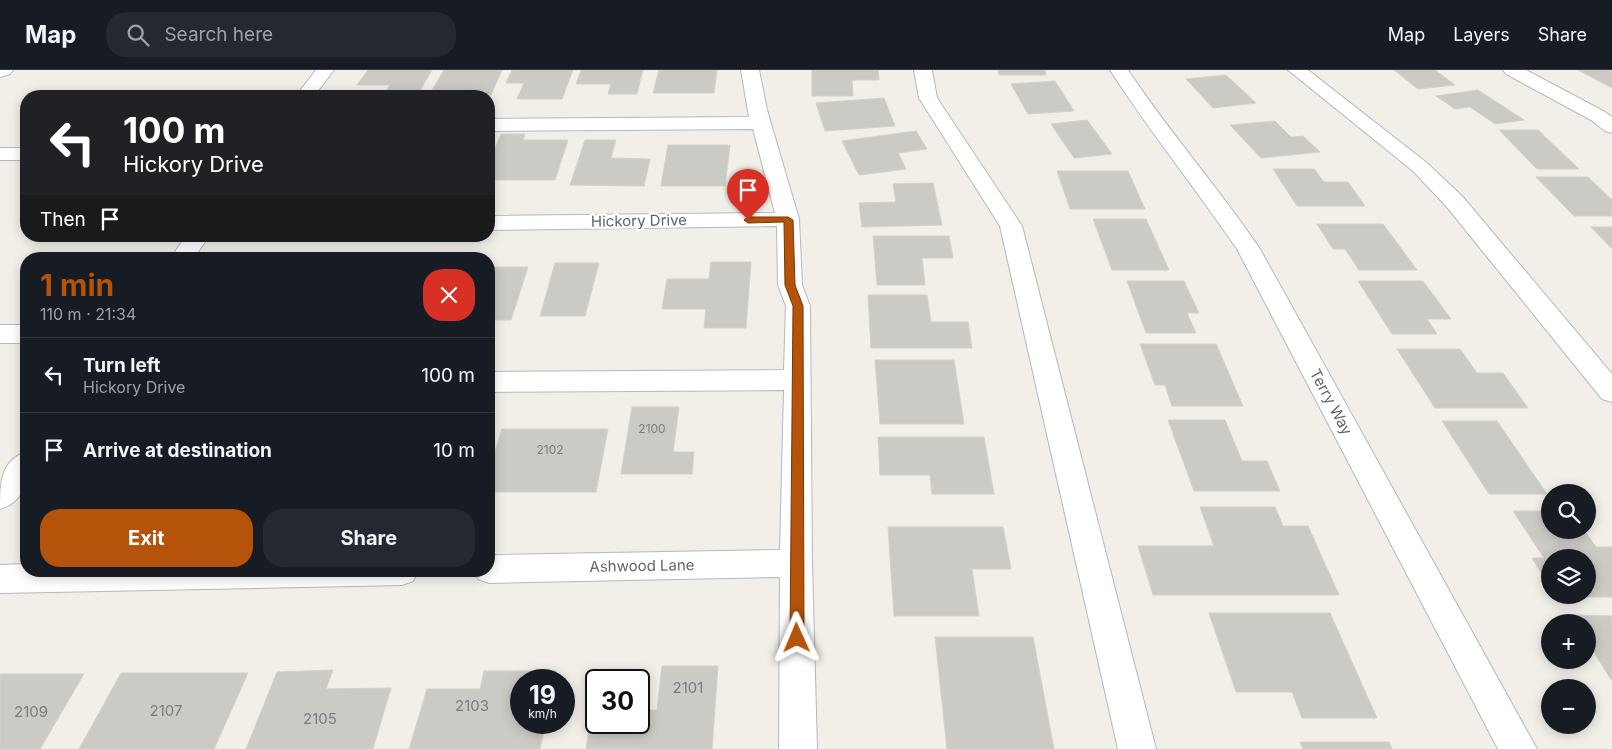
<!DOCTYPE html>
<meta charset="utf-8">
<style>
:root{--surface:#171b24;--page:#242831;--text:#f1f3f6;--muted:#9ea1a6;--line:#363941;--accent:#b45309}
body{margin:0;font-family:Inter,sans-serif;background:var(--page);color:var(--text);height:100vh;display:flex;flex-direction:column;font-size:19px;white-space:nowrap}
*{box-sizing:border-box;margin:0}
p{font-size:16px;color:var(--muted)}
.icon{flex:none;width:28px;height:28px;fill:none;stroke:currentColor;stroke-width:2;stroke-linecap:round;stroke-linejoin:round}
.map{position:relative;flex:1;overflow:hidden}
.details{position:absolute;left:20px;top:182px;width:475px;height:325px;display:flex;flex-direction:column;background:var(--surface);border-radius:20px;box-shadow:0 2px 12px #0003}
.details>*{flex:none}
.hud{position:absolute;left:20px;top:20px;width:475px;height:152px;border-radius:20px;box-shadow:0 2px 12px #0003;background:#202124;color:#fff;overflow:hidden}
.tools{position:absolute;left:1541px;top:414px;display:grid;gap:10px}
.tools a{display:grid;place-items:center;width:55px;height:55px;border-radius:50%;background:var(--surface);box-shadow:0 2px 12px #0003;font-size:25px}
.speed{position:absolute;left:510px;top:599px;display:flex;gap:10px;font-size:25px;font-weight:700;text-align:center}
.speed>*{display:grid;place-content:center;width:65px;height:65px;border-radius:50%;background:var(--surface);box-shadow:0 2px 12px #0003;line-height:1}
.speed small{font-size:12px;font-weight:400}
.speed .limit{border:2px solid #111;border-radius:8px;background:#fff;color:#111}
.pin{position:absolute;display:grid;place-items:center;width:42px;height:42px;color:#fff;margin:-51px -21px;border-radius:50% 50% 50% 0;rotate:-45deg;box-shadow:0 0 5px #0007}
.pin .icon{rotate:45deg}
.me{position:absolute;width:55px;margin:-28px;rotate:359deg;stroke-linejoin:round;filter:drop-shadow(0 0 4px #0008)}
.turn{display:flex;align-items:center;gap:18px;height:105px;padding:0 20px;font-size:22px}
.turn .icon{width:65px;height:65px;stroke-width:2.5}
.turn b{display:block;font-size:35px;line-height:42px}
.then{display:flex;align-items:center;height:48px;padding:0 20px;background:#0003;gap:10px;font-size:19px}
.round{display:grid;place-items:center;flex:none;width:52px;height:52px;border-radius:20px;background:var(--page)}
.head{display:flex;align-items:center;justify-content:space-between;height:85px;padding:0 20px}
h1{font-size:30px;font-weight:700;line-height:38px;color:var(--accent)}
.button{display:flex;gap:10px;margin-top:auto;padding:10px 20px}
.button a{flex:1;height:58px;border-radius:20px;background:var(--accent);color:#fff;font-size:20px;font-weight:700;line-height:58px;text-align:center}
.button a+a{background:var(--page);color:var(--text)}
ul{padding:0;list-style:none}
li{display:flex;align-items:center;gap:15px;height:75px;padding:0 20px;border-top:1px solid var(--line)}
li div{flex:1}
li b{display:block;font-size:19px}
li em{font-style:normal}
header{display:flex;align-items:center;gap:30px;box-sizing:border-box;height:70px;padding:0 25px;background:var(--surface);border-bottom:1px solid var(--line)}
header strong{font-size:24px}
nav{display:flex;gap:28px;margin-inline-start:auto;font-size:18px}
.search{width:350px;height:45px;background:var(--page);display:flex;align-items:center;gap:12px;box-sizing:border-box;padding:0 18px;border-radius:20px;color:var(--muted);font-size:19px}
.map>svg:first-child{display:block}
.building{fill:#cccac5;stroke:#d6d1c6}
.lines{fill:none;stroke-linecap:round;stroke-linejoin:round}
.minor-casing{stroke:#b5b8bc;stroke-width:2}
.minor{fill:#fff;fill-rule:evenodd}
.route{fill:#b45309;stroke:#753606}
.labels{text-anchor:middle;stroke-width:4.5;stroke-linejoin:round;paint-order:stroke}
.number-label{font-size:12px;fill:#7a7d7f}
.street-label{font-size:15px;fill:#5f6368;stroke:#fff}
.near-number-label{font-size:15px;fill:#7a7d7f}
</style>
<header>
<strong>Map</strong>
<div class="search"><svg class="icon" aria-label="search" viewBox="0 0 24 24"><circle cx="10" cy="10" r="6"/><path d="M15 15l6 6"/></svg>Search here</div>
<nav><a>Map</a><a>Layers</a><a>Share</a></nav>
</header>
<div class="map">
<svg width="1612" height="679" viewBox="0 0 1612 679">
<rect width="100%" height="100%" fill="#f1efe8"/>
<g class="building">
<polygon points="368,0 432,0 417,26 383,26 390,15 357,15"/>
<polygon points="444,0 502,0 491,25 461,25 464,20 432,20"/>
<polygon points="512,0 573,0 562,29 517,29 524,13 506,13"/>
<polygon points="581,0 643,0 637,24 608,24 611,14 576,14"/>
<polygon points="659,0 717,0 714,23 653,23"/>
<polygon points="812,0 878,0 879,10 852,10 853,26 812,26"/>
<polygon points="998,0 1045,0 1046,5 999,5"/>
<polygon points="1394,0 1435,0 1455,15 1418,19"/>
<polygon points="1578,0 1612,0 1612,18"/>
<polygon points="1226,5 1256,33 1213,38 1186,9"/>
<polygon points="1055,11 1074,41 1028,44 1011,14"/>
<polygon points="1478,20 1524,50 1495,54 1470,37 1455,39 1436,26"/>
<polygon points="884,28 895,56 825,61 816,33"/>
<polygon points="1087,50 1112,84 1074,88 1051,54"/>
<polygon points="1275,51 1291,67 1303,66 1320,82 1261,88 1230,55"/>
<polygon points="1499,60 1538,60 1579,99 1537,99"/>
<polygon points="916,61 927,79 898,83 906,99 859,105 842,71"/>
<polygon points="501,64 525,64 523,70 568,70 555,110 489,110 489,93"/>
<polygon points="585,70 616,70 611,88 650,89 644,116 570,115"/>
<polygon points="668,75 730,75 725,116 661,116"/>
<polygon points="1273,99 1314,99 1324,112 1348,112 1365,136 1297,136"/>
<polygon points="1057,101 1128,101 1145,139 1070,139"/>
<polygon points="1536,107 1588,107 1612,130 1612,146 1574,146"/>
<polygon points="933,113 942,155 862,157 859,133 896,132 893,114"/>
<polygon points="1093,149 1146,149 1169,200 1112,200"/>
<polygon points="1317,154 1383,154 1417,200 1359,200 1345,179 1333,179"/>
<polygon points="1591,157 1612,157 1612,179"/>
<polygon points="873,166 949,166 953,188 922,188 925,215 877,215"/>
<polygon points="711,192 751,192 746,258 704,258 706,239 662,239 667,209 709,209"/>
<polygon points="555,193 599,193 585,246 540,246"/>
<polygon points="489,197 528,197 511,250 489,250"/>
<polygon points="1127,211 1184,211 1199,243 1187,243 1196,263 1146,263"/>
<polygon points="1358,211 1423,211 1451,249 1427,249 1437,264 1392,264"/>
<polygon points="868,225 927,225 931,252 968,252 972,278 871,278"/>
<polygon points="1140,274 1216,274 1243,336 1172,336 1165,315 1155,315"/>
<polygon points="1397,279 1460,279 1477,303 1503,303 1528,338 1435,338"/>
<polygon points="875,290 954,290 964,354 880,354"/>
<polygon points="632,337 679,337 673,382 694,382 692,404 621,404"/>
<polygon points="1168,350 1225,350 1242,391 1267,391 1280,421 1194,421"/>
<polygon points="1442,351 1497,351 1547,424 1489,424"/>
<polygon points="502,359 608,359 596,422 489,422 489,401"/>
<polygon points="878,367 984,367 994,424 932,424 930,405 880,405"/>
<polygon points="1200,437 1275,437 1283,456 1308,456 1339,525 1153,525 1138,476 1214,476"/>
<polygon points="1513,441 1550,441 1550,460 1584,460 1596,477 1612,477 1612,527 1557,527 1555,525 1588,525 1588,488 1550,488 1550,517 1532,488 1544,488"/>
<polygon points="888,457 1003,457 1011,499 972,499 979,546 894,546"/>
<polygon points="1209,543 1330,543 1377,648 1302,648 1292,622 1236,622"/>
<polygon points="1570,545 1612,546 1612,611 1588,573 1588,552 1575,552"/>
<polygon points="935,567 1033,567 1054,679 947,679"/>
<polygon points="662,596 718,596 712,679 586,679 592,640 596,640 596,652 639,652 639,640 657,640"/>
<polygon points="333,600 326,619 391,618 373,679 246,679 277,602"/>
<polygon points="484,601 556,601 554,610 521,610 521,652 546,652 540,679 409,679 427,619 480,619"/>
<polygon points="121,603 248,603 214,679 79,679"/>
<polygon points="0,604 84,604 40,679 0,679"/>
<polygon points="1300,672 1389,672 1392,679 1303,679"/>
</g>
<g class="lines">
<g class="minor-casing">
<g id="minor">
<polygon points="0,0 13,0 10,4 0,7"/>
<polygon points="316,0 334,0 314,26 296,26"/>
<polygon points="741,0 759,0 767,40 799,149 802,215 810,236 812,493 817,679 779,679 780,507 489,513 478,509 474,501 489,501 489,485 780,480 784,320 489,322 489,302 784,300 786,236 778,215 777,156 489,160 489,146 775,143 753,59 489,61 489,49 749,47"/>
<polygon points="914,0 932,0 937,28 1022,156 1156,679 1118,679 1000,156 919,28"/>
<path d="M1110,0H1128C1169,62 1218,117 1260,179L1537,679H1498L1237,179C1196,119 1150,62 1110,0Z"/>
<polygon points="1288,0 1308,0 1427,93 1462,126 1612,304 1612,332 1602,329 1446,136 1413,101"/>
<polygon points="1503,0 1526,0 1605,42 1612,47 1612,63 1605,61 1591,50 1506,4"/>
<rect x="0" y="78" width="26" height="12"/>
<polygon points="186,166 209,166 193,189 170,189"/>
<rect x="0" y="255" width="26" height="18"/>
<path d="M26,382C28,406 28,430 0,439C0,414 0,391 26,382Z"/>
<polygon points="26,494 26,501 418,501 413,511 402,515 0,523 0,495"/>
</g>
</g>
<use href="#minor" class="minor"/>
</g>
<polygon class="route" points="788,147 793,150 795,215 803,236 804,568 802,572 797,574 792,572 790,568 793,236 785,215 784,152 748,153 744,150 748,147"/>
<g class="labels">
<g class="number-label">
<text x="652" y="363">2100</text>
<text x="550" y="384">2102</text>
</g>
<g class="street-label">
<text transform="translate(639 151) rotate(-1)" y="5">Hickory Drive</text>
<text transform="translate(1331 332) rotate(62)" y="5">Terry Way</text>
<text transform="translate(642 496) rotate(-1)" y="5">Ashwood Lane</text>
</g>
<g class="near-number-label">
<text x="688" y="623">2101</text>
<text x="472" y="641">2103</text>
<text x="166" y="646">2107</text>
<text x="31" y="647">2109</text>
<text x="320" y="654">2105</text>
</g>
</g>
</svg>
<div class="tools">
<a><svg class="icon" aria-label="search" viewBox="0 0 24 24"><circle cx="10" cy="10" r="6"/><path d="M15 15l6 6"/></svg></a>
<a><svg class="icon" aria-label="layers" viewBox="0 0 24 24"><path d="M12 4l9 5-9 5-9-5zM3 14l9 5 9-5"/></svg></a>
<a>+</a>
<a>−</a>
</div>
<div class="speed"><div>19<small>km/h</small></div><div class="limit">30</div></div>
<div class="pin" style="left:748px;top:150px;background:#d93025"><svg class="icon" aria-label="arrive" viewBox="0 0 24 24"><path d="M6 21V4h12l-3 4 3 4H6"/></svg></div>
<svg class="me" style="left:797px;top:568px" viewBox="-20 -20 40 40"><path d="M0-17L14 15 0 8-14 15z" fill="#b45309" stroke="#fff" stroke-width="4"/></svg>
<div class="hud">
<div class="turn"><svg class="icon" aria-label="left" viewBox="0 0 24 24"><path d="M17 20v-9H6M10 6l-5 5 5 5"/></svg><div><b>100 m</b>Hickory Drive</div></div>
<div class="then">Then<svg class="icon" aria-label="arrive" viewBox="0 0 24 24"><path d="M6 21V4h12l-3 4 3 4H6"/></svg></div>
</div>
<section class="details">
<div class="head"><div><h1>1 min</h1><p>110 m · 21:34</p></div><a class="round" style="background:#d93025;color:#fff"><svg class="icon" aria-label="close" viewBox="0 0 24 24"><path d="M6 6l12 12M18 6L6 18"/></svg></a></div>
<ul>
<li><svg class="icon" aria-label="left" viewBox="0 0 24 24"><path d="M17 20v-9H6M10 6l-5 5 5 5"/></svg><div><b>Turn left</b><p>Hickory Drive</p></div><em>100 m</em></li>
<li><svg class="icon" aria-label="arrive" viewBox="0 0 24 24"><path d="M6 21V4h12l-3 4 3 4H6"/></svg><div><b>Arrive at destination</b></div><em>10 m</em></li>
</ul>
<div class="button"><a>Exit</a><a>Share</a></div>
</section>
</div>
